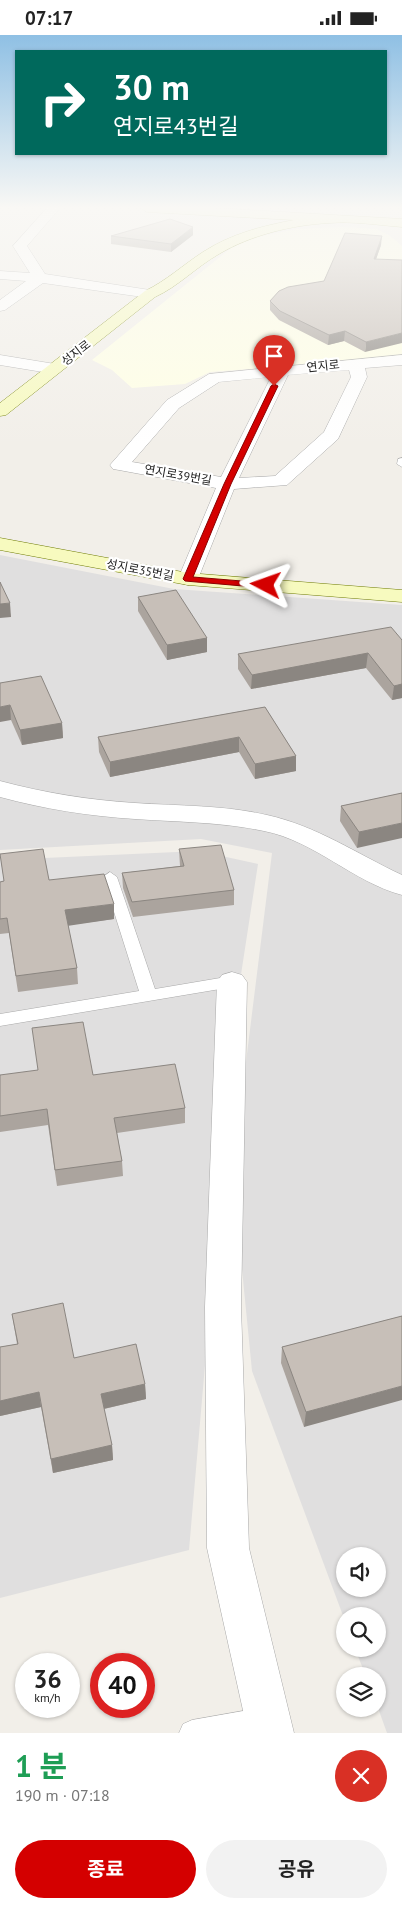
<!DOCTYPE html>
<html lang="ko">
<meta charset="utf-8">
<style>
:root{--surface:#fff;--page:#f2f2f2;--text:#222;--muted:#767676;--accent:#d40000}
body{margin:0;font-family:"PT Sans","Noto Sans KR",sans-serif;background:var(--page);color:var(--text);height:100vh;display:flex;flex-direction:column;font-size:19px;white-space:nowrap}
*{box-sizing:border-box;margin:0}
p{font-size:16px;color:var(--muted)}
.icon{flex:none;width:28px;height:28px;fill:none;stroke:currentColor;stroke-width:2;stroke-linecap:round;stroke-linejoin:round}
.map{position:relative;height:1698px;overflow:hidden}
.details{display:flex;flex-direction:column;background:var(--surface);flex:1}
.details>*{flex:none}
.banner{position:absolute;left:15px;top:15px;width:372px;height:105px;border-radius:0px;box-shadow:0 1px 4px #0004;background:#00695c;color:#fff;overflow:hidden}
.tools{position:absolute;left:336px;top:1512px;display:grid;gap:10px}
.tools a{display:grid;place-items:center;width:50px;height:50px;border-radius:50%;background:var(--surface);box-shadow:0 1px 4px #0004;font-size:25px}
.speed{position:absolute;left:15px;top:1618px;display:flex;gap:10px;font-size:25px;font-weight:700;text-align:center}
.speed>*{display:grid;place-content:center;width:65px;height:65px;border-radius:50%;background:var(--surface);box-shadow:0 1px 4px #0004;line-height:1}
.speed small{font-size:12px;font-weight:400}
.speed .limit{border:8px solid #d22;background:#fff;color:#111}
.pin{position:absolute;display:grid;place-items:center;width:42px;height:42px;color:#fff;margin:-51px -21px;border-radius:50% 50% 50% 0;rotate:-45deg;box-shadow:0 0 5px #0007}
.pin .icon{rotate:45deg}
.me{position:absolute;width:55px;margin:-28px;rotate:274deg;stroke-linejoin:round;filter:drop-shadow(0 0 4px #0008)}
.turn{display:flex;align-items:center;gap:18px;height:105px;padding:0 15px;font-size:22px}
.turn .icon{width:65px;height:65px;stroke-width:2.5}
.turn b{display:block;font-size:35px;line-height:42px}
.round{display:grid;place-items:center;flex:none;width:52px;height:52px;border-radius:26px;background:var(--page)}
.overview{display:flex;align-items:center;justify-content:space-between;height:85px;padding:0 15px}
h1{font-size:30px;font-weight:700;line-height:38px;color:#1e9e55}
.button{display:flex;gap:10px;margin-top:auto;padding:10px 15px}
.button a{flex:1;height:58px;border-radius:30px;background:var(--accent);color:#fff;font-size:20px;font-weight:700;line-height:58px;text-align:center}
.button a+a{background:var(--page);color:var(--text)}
.status{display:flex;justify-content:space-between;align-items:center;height:35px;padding:0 25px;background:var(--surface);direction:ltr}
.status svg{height:14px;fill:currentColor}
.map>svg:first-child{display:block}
.residential{fill:#e0dfdf;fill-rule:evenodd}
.education{fill:#ffffe5}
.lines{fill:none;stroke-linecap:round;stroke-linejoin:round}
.lane-casing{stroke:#a9a9a9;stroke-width:1}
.street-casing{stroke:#a9a9a9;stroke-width:1}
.secondary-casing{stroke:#707d05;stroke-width:1}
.lane{fill:#fff;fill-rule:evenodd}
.street{fill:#fff;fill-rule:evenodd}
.secondary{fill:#f7fabf;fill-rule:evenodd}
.wall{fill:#aba49e}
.shaded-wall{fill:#8b8681}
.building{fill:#c7bfb8;stroke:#8b8681}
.route{fill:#d40000;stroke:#8a0000}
.labels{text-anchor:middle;stroke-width:4.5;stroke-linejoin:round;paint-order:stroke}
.far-street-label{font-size:12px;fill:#222;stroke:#fff}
</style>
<div class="status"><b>07:17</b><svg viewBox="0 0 49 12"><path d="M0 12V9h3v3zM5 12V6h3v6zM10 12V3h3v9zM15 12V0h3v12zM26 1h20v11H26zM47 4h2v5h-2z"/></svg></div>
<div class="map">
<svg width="402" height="1698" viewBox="0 0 402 1698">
<rect width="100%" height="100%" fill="#f2efe9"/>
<g class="residential">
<path d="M0,520L174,554L402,570V1698H387L378,1673V1641H366L355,1614H378V1581H345V1586L252,1336L234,1153L239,1083L272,818L201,804L0,815ZM345,1521H378V1554H345Z"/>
<polygon points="199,816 258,829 236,972 189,1515 0,1563 0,825"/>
</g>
<polygon class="education" points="343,192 376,194 389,200 402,211 402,322 210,337 185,349 132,353 112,335 92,325 241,205 297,194"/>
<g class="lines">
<g class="lane-casing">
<g id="lane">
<polygon points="402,423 402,432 397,429 398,424"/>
<polygon points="110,837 117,842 155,954 232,941 238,943 240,947 238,951 0,991 0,979 139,956 103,842"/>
<polygon points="266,1672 275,1676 279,1685 275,1694 266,1698 179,1698 183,1689 192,1685"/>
</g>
</g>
<g class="street-casing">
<g id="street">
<polygon points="47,173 60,173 27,211 45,239 150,255 155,256 157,259 155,262 150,263 43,248 5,275 0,276 0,265 26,246 0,244 0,236 30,238 13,211"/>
<polygon points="0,320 55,329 63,334 55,339 0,330"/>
<path d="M402,320V330L365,333L367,342L338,404L287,450L234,454L198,544L195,548L188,550L181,548L178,544L216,453L119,435L113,434L110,430L167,365L209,339ZM349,335L351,342L324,397L275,441L239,443L288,340ZM271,342L221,442L132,427L179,373L219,347Z"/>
<path d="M0,746C45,758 89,765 135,768C179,771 224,770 267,780C317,791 357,819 402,840V860C353,847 315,806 264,796C222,787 178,787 135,784C89,781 44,774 0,762Z"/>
<polygon points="232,937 242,940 247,947 241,1272 249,1513 294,1698 248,1698 207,1513 205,1272 217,947 222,940"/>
</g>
</g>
<g class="secondary-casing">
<g id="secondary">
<path d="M141,173H215L402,184V192C378,190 353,186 329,188C292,190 251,200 219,219C196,232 179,251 155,262L6,380L0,381V368L145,256C166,246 183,230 203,217C231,199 262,191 294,185L147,177Z"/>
<polygon points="0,503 188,538 402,555 402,567 188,550 0,515"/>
</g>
</g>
<use href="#lane" class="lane"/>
<use href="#street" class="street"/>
<use href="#secondary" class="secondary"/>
</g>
<g class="wall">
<polygon points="193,200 171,217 111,209 111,201"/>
<polygon points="381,210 376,224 365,317 344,306 328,310 279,285 270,275 270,266 324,246"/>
<polygon points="138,562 207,603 207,617 167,625 138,576"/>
<polygon points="402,605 402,663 392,665 366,633 251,654 238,634 238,619"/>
<polygon points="0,648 62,688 63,703 22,710 11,685"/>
<polygon points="265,672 296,721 296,736 255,744 239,717 110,742 99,717 98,702"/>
<polygon points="402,758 357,813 340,786 341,771"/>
<polygon points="179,814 234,855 234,870 133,882 123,853 122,838 180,831"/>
<polygon points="0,819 49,845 114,884 68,890 77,933 78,949 18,957 9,898 0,899 0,847 4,846"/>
<polygon points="0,1040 93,1040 185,1073 185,1088 117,1098 122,1126 123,1141 57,1151 48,1090 0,1097"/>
<polygon points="12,1279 74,1323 145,1349 146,1364 104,1374 112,1410 113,1425 53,1438 41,1372 0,1381 0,1312 17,1309"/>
<polygon points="402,1281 304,1392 281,1328 282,1312"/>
</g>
<g class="shaded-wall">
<polygon points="193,192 193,200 171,217 171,209"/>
<polygon points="382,201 381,210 373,233 374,224"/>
<polygon points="345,296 344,306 328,310 329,300"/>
<polygon points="402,298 402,308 365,317 366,307"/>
<polygon points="10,568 11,582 0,583 0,569"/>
<polygon points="207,603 207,617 167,625 167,610"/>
<polygon points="368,618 366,633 251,654 252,640"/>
<polygon points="402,649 402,663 392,665 394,651"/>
<polygon points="10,670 11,685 0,687 0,672"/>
<polygon points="62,688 63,703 22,710 20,695"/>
<polygon points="239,702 239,717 110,742 110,727"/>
<polygon points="296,721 296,736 255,744 255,729"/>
<polygon points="402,788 402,803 357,813 359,797"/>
<polygon points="114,869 114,884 67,891 65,875"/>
<polygon points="145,1349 146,1364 103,1374 101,1359"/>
<polygon points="402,1351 402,1365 304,1392 306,1377"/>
<polygon points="39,1357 41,1372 0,1381 0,1366"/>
<polygon points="112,1410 113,1425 53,1438 51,1424"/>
</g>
<g class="building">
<polygon points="170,184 193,192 171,209 111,201"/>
<polygon points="345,198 382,201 374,224 402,225 402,298 366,307 345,296 329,300 280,276 270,266 279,256 288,252 324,246"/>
<polygon points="0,547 10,568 0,569"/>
<polygon points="176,555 207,603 167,610 138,562"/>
<polygon points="391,592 402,605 402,649 394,651 368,618 252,640 238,619"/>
<polygon points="41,641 62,688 20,695 10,670 0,672 0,648"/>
<polygon points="265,672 296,721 255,729 239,702 110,727 98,702"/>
<polygon points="402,758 402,788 359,797 341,771"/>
<polygon points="221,810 234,855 132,867 122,838 184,831 179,814"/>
<polygon points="43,814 49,845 104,839 114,869 65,875 77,933 16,941 7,883 0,884 0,847 4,846 0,819"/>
<polygon points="83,987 93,1040 175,1029 185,1073 114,1083 122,1126 55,1135 47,1074 0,1081 0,1040 38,1035 32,993"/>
<polygon points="63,1268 74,1323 136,1309 145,1349 101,1359 112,1410 51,1424 39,1357 0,1366 0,1312 18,1309 12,1279"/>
<polygon points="402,1281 402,1351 306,1377 282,1312"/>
</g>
<linearGradient id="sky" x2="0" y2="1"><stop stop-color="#8fc0e4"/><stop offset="0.42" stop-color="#f9f8f5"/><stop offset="1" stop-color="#f9f8f5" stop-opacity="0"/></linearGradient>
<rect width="402" height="411" fill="url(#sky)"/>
<polygon class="route" points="274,349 278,351 231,449 193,542 266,548 270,550 266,553 185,546 183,544 224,449 271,351"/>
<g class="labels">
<g class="far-street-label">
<text transform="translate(76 318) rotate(-38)" y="4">성지로</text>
<text transform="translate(323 331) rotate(-6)" y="4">연지로</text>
<text transform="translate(178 440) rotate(10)" y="4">연지로39번길</text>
<text transform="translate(140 535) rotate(11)" y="4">성지로35번길</text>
</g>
</g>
</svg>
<div class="tools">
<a><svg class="icon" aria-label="sound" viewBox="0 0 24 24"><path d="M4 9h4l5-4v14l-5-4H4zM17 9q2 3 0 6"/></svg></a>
<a><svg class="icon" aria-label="search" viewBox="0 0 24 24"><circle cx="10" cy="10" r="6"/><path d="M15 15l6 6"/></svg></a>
<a><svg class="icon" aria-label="layers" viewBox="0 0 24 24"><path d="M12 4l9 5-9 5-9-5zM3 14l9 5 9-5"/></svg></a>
</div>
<div class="speed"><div>36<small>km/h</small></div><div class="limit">40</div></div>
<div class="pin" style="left:274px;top:351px;background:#d93025"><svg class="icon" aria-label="arrive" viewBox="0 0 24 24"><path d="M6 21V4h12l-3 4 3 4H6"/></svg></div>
<svg class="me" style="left:266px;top:550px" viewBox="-20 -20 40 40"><path d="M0-17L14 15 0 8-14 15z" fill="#d40000" stroke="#fff" stroke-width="4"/></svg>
<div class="banner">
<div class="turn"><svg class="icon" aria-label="right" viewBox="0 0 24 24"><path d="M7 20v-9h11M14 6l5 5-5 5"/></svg><div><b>30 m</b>연지로43번길</div></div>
</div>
</div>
<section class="details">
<div class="overview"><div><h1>1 분</h1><p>190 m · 07:18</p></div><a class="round" style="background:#d93025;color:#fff"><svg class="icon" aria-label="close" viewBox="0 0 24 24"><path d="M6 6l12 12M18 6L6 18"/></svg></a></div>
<div class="button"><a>종료</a><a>공유</a></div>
</section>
